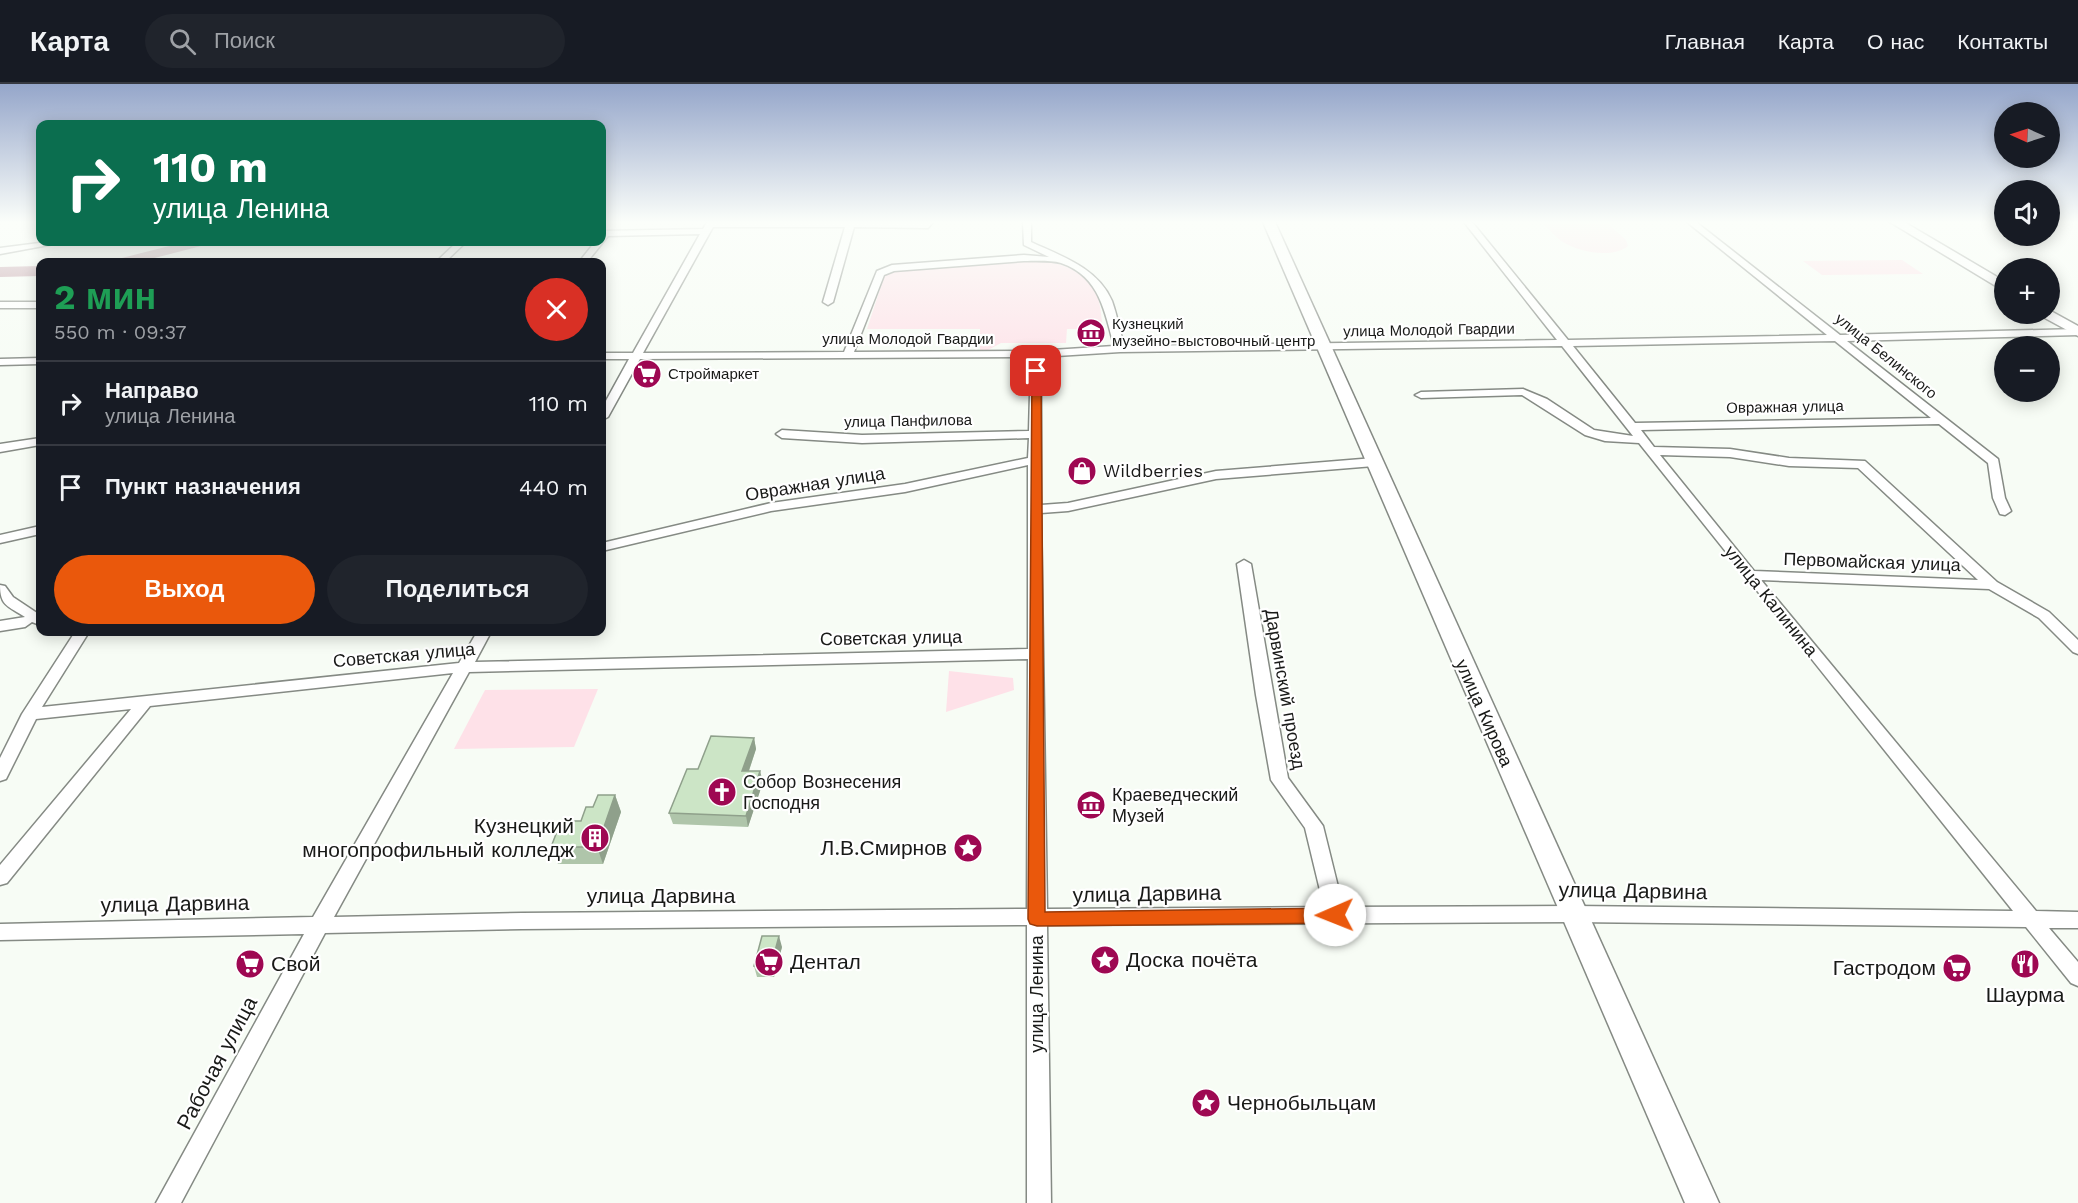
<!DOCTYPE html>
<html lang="ru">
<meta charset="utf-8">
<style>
:root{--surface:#171b24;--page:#20242c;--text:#f1f3f6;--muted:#9ea1a6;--line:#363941;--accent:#ea580c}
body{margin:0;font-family:"Work Sans",sans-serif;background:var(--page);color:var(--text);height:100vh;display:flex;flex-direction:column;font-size:22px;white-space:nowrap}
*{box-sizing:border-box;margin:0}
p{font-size:20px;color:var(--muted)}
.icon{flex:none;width:33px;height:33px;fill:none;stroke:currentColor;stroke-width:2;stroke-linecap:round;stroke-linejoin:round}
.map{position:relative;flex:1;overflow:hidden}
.details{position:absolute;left:36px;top:174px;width:570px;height:378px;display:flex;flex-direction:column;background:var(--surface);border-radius:12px;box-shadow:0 3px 15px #0003}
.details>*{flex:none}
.guide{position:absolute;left:36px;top:36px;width:570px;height:126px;border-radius:12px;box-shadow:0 3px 15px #0003;background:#0b6e4f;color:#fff;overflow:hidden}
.needle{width:39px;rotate:273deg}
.fabs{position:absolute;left:1994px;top:18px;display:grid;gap:12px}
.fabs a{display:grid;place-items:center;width:66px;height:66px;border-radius:50%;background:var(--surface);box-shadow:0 3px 15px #0003;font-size:30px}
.pin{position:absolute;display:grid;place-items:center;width:51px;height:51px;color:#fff;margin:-26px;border-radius:12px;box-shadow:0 3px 9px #0006}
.me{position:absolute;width:66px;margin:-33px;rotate:269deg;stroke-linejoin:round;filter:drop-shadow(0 0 4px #0008)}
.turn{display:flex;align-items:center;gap:21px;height:126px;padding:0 18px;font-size:27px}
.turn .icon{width:78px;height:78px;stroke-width:2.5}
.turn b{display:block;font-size:42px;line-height:51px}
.round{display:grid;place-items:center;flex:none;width:63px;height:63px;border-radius:32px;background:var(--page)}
.headline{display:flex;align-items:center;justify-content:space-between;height:102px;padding:0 18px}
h1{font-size:36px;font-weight:700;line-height:45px;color:#1e9e55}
.action{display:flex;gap:12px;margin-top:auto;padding:12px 18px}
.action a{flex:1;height:69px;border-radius:36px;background:var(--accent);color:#fff;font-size:24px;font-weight:700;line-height:69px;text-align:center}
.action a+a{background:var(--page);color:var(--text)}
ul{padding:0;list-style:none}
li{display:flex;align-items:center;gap:18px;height:84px;padding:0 18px;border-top:2px solid var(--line)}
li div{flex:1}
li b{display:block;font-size:22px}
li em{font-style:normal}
header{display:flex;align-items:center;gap:36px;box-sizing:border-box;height:84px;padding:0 30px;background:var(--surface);border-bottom:2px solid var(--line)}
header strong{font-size:28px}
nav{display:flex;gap:33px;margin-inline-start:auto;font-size:21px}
.search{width:420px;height:54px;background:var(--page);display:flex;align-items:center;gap:15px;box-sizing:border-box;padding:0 21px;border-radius:33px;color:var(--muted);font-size:22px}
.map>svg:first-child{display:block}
.green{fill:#fee1e8}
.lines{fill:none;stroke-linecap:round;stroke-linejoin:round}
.river{fill:#ba929d;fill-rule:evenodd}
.street-casing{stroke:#858a84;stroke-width:3}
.secondary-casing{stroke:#858a84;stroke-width:3}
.street{fill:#fff;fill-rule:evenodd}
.secondary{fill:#fff;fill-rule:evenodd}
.wall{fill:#afc5aa}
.shaded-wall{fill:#8fa08b}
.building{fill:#cce5c6;stroke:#8fa08b;stroke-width:1.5}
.route{fill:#ea580c;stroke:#983908;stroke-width:1.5}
.labels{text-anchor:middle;stroke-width:4.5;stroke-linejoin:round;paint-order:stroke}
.far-poi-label{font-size:15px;fill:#191a18;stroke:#fff;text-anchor:start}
.far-street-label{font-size:15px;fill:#191a18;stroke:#fff}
.poi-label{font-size:18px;fill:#191a18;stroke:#fff;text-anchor:start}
.street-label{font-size:18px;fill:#191a18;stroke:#fff}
.near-poi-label{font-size:21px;fill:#191a18;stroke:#fff;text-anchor:start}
.near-street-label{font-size:21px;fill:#191a18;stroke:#fff}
</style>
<header>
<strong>Карта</strong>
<div class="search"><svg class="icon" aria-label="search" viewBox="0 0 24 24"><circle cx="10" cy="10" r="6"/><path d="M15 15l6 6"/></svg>Поиск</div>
<nav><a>Главная</a><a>Карта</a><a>О нас</a><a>Контакты</a></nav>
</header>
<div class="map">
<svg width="2078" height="1119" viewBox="0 0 2078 1119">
<rect width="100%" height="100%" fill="#f7fcf5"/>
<g class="green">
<path d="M1542,138H1606L1626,156L1628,162C1612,175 1579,168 1563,158C1555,153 1548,144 1542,138Z"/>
<path d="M1020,176C1050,176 1079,180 1095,208C1101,217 1101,234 1103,245H1067L1066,259H1001L988,266H980V245H867L885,190L894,186Z"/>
<polygon points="1902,176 1923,190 1822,191 1803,177"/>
<polygon points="949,587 1013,594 1014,606 946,628"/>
<polygon points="598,605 574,663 454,665 485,606"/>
</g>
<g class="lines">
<g class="river">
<polygon points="185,158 207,158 205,161 139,178 115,178 118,175"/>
<polygon points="40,182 40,192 0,193 0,183"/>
</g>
<g class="street-casing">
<g id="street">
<path d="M707,138H933L928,144L854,143L833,218L828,221L823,218L845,143H713L643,269L844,268L877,187L892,181L1024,171L1049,173L1024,161L1023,138H1031V158C1061,172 1098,184 1112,217C1117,231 1120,247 1124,262L1557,256L1464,138H1472L1568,256L1827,251L1687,138H1696L1840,251L2078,245V251L1847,257L1998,375L2005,414L2011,427L2005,431L2000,430L1993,414L1988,379L1939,340L1641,346L1654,363L1730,365L1789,374L1865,377L1997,498L2049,528L2078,556V570L2073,568L2039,534L1989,505L1761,496L2036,827L2078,828V844H2049L2078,878V902L2071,899L2026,843L1573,838L1047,841L1051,1119H1027V841L522,845L325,849L181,1119H156L304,850L0,856V840L313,833L453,589L150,622L7,799L0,801V781L131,625L36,635L6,695L0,697V674L22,630L75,548H89L42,623L459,579L477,548H491L475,578L1028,565V381L905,408L771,427L602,467V459L771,419L905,400L1028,374L1029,354L862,359L782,354L776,350L782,346L862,351L1029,347L1031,273L640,275L608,333L602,336V324L629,275H602V269H633L700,150L608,152L587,178H579L595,158H602V147L703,145ZM1024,177C1035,177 1051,176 1061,179C1100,192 1105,229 1114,262L1036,267L854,268L884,191L894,187ZM1835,257L1931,334L1635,339L1573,262ZM1562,262L1633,352L1594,346L1547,315L1523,305L1421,308L1415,311L1421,314L1522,311L1585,351L1605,357L1639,359L2013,827L1573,822L1343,823L1323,742L1288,694L1251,480L1244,476L1237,480L1256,611L1271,696L1305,744L1324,823L1047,825L1041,429L1068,427L1216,395L1374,382L1380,378L1374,374L1216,387L1068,419L1041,421V273L1120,268ZM1660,371L1730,373L1789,382L1858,384L1978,496L1754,487ZM1028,575L1027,825L522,829L334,833L469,588Z"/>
<polygon points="47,158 65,158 0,170 0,164"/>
<polygon points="457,158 466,158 445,178 436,178"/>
<rect x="0" y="218" width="40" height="6"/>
<polygon points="40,274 40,280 0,281 0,275"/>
<polygon points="40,354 40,361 0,368 0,360"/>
<polygon points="40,442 40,450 0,459 0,451"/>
<path d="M0,501L5,502L13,513L40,531V541L32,538L25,543L0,547V537L25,533C8,522 0,522 0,501Z"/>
</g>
</g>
<g class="secondary-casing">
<g id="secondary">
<polygon points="1263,138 1275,138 1719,1119 1685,1119"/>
<polygon points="1890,138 1904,138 2004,197 2004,207"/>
<polygon points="2049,226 2078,242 2078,252 2043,233 2041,230 2049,230"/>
</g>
</g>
<use href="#street" class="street"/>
<use href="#secondary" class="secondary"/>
</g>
<g class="wall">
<polygon points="754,654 756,665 749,687 763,698 748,743 673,740 669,729 698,685"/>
<polygon points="615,711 621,728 603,780 558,780 551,763 581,737 593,723"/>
<polygon points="782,863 774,893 757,893 754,882"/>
</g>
<g class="shaded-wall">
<polygon points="754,654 756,665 745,698 742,687"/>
<polygon points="760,687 763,698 748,743 746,732"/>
<polygon points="615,711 621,728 603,780 597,763"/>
<polygon points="779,852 782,863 774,893 771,882"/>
</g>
<g class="building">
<polygon points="711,652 754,654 742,687 760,687 746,732 669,729 687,685 698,685"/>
<polygon points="598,711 615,711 597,763 551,763 561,737 581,737 586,723 593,723"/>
<polygon points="762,852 779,852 771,882 754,882"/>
</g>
<linearGradient id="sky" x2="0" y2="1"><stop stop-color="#95a6ca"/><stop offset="0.47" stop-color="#fbfefa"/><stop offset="1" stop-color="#fbfefa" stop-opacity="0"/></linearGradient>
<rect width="2078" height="294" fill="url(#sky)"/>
<polygon class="route" points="1032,285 1041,287 1045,828 1335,824 1342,826 1344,831 1342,837 1335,839 1037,842 1030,840 1028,835"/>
<defs>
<g id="museum-disc" transform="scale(1.5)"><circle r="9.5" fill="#9e0852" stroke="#fff"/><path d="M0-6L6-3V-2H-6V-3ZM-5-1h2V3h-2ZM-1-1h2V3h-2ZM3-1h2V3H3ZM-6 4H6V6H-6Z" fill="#fff"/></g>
<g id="supermarket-disc" transform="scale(1.5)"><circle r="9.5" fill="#9e0852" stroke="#fff"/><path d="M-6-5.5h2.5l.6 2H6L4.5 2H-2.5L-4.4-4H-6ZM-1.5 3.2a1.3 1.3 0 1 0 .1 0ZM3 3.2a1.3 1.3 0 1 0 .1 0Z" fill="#fff"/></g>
<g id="shop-disc" transform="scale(1.5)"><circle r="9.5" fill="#9e0852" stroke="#fff"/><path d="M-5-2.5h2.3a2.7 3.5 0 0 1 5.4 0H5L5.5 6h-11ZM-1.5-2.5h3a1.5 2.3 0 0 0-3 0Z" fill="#fff"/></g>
<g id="church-disc" transform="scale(1.5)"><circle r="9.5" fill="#9e0852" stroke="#fff"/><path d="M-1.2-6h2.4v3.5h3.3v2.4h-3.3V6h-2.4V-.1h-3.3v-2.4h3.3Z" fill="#fff"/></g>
<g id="building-disc" transform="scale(1.5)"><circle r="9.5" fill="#9e0852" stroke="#fff"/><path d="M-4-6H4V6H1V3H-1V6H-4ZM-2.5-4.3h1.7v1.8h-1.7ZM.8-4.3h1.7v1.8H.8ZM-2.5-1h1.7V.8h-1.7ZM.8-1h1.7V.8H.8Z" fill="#fff"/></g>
<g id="sight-disc" transform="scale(1.5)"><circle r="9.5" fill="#9e0852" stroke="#fff"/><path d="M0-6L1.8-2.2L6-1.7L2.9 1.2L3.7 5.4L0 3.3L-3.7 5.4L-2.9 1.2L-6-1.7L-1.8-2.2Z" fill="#fff"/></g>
<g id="restaurant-disc" transform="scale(1.5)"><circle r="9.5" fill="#9e0852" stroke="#fff"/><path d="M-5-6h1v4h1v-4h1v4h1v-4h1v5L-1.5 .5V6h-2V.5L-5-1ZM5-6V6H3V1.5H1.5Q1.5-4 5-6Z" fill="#fff"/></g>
</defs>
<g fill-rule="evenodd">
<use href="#museum-disc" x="1091" y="249"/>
<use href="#supermarket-disc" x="647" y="290"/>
<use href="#shop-disc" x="1082" y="387"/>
<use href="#church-disc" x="722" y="708"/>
<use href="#museum-disc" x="1091" y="721"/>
<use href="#building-disc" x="595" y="754"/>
<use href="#sight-disc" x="968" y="764"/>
<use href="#sight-disc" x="1105" y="876"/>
<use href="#supermarket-disc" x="769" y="878"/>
<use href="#supermarket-disc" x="250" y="880"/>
<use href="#restaurant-disc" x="2025" y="880"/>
<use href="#supermarket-disc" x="1957" y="884"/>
<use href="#sight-disc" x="1206" y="1019"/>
</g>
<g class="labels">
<g class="far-poi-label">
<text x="1112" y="245">Кузнецкий<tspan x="1112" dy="17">музейно-выстовочный центр</tspan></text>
<text x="668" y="295">Строймаркет</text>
</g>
<g class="far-street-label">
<text transform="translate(1429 246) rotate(-1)" y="5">улица Молодой Гвардии</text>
<text x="908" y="260">улица Молодой Гвардии</text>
<text transform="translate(1886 272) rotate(39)" y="5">улица Белинского</text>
<text transform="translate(1785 323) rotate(-1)" y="5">Овражная улица</text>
<text transform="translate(908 337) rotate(-1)" y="5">улица Панфилова</text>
</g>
<g class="poi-label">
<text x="1103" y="393">Wildberries</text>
<text x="743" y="704">Собор Вознесения<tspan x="743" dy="21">Господня</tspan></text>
<text x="1112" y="717">Краеведческий<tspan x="1112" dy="21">Музей</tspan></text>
</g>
<g class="street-label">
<text transform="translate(815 400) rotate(-9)" y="6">Овражная улица</text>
<text transform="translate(1872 478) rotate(2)" y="6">Первомайская улица</text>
<text transform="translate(1771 517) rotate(51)" y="6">улица Калинина</text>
<text transform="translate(891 554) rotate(-1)" y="6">Советская улица</text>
<text transform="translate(404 571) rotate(-5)" y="6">Советская улица</text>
<text transform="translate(1285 605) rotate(80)" y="6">Дарвинский проезд</text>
<text transform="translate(1484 629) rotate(66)" y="6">улица Кирова</text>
<text transform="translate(1037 910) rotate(-90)" y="6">улица Ленина</text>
</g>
<g class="near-poi-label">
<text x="574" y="749" text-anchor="end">Кузнецкий<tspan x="574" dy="24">многопрофильный колледж</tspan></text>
<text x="947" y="771" text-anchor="end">Л.В.Смирнов</text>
<text x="1126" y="883">Доска почёта</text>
<text x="790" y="885">Дентал</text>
<text x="271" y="887">Свой</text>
<text x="1936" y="891" text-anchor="end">Гастродом</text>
<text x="2025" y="918" text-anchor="middle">Шаурма</text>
<text x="1227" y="1026">Чернобыльцам</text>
</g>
<g class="near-street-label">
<text transform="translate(1633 807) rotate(1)" y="7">улица Дарвина</text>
<text transform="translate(1147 810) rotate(-1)" y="7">улица Дарвина</text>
<text x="661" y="819">улица Дарвина</text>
<text transform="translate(175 820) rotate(-1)" y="7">улица Дарвина</text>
<text transform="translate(217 979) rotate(-62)" y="7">Рабочая улица</text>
</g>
</g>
</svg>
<div class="fabs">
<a><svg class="needle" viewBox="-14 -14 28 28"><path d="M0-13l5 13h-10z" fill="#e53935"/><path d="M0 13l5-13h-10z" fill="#9ea1a6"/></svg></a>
<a><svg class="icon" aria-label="sound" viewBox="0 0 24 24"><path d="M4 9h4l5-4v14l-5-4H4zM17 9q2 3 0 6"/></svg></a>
<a>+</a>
<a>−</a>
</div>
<div class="pin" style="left:1036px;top:287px;background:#d93025"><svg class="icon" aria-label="arrive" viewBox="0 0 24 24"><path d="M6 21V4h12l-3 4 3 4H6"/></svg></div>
<svg class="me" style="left:1335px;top:831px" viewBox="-20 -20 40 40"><circle r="19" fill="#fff"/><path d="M0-13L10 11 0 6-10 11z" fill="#ea580c"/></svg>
<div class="guide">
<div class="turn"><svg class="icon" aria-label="right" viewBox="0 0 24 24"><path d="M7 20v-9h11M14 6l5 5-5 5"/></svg><div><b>110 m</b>улица Ленина</div></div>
</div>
<section class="details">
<div class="headline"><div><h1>2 мин</h1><p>550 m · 09:37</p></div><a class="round" style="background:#d93025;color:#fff"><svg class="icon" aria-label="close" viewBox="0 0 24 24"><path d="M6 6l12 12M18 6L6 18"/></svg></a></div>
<ul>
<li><svg class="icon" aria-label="right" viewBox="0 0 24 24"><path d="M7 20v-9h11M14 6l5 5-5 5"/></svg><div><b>Направо</b><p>улица Ленина</p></div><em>110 m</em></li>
<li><svg class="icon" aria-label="arrive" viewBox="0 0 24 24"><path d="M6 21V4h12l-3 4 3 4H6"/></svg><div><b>Пункт назначения</b></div><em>440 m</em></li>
</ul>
<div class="action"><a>Выход</a><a>Поделиться</a></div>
</section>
</div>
